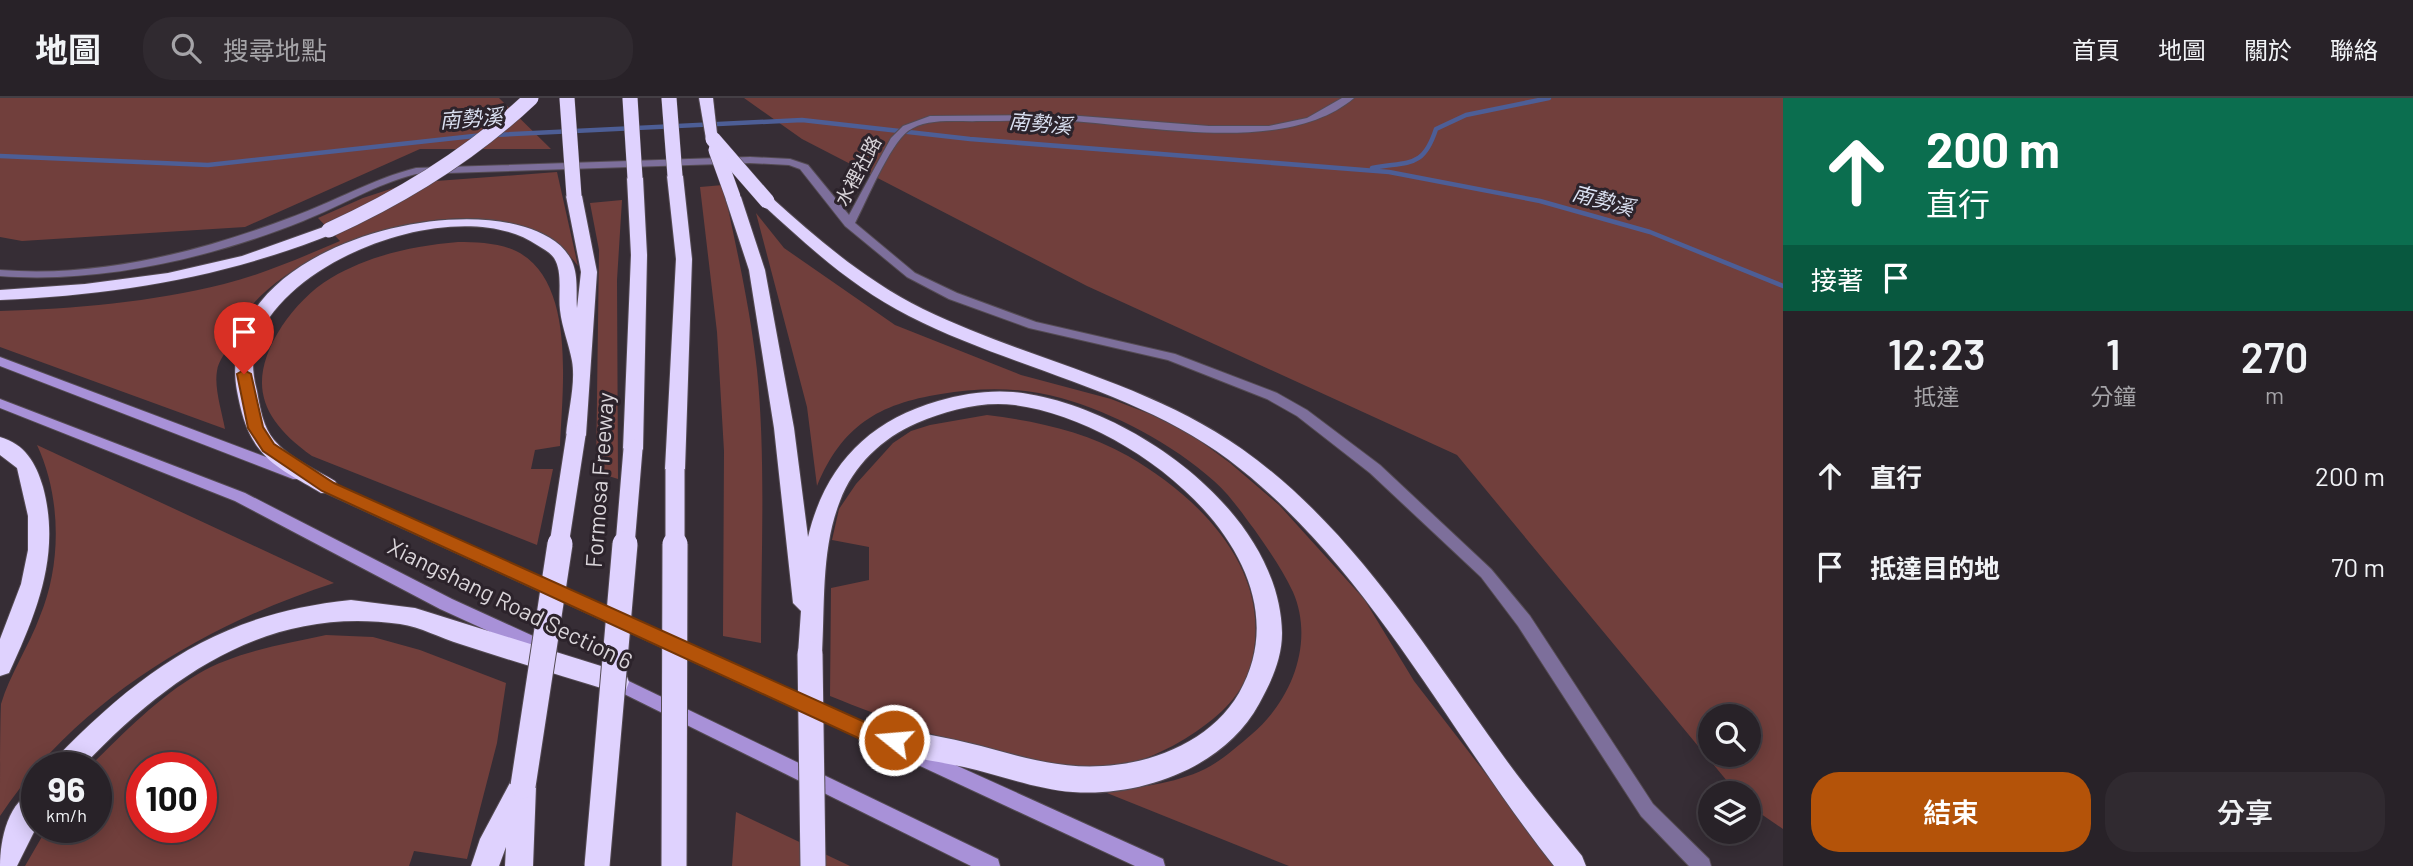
<!DOCTYPE html>
<html lang="zh-TW">
<meta charset="utf-8">
<style>
:root{--surface:#282228;--page:#302a30;--text:#f1f3f6;--muted:#a5a4a8;--line:#443f45;--accent:#b45309}
body{margin:0;font-family:Barlow,"Noto Sans TC",sans-serif;background:var(--page);color:var(--text);height:100vh;display:flex;flex-direction:column;font-size:26px;white-space:nowrap}
*{box-sizing:border-box;margin:0}
p{font-size:23px;color:var(--muted)}
.icon{flex:none;width:38px;height:38px;fill:none;stroke:currentColor;stroke-width:2;stroke-linecap:round;stroke-linejoin:round}
.map{position:relative;flex:1;overflow:hidden}
.drawer{display:flex;flex-direction:column;background:var(--surface);width:630px}
.drawer>*{flex:none}
.banner{background:#0b6e4f;color:#fff;overflow:hidden}
.buttons{position:absolute;left:1698px;top:606px;display:grid;gap:14px}
.buttons a{display:grid;place-items:center;width:63px;height:63px;border-radius:50%;background:var(--surface);box-shadow:0 4px 18px #0003,0 0 0 2px var(--line);font-size:35px}
.speed{position:absolute;left:21px;top:654px;display:flex;gap:14px;font-size:35px;font-weight:700;text-align:center}
.speed>*{display:grid;place-content:center;width:91px;height:91px;border-radius:50%;background:var(--surface);box-shadow:0 4px 18px #0003,0 0 0 2px var(--line);line-height:1}
.speed small{font-size:18px;font-weight:400}
.speed .limit{border:10px solid #d22;background:#fff;color:#111}
.pin{position:absolute;display:grid;place-items:center;width:60px;height:60px;color:#fff;margin:-72px -30px;border-radius:50% 50% 50% 0;rotate:-45deg;box-shadow:0 0 7px #0007}
.pin .icon{rotate:45deg}
.me{position:absolute;width:77px;margin:-38px;rotate:287deg;stroke-linejoin:round;filter:drop-shadow(0 0 5px #0008)}
.turn{display:flex;align-items:center;gap:24px;height:147px;padding:0 28px;font-size:32px}
.turn .icon{width:91px;height:91px;stroke-width:2.5}
.turn b{display:block;font-size:49px;line-height:60px}
.then{display:flex;align-items:center;height:66px;padding:0 28px;background:#0003;gap:14px;font-size:26px}
.eta{display:flex;justify-content:space-evenly;align-items:center;height:119px;text-align:center}
.eta b{font-size:42px;font-weight:600;line-height:49px}
.button{display:flex;gap:14px;margin-top:auto;padding:14px 28px}
.button a{flex:1;height:80px;border-radius:28px;background:var(--accent);color:#fff;font-size:28px;font-weight:600;line-height:80px;text-align:center}
.button a+a{background:var(--page);color:var(--text)}
ul{padding:0;list-style:none}
li{display:flex;align-items:center;gap:21px;height:91px;padding:0 28px}
li div{flex:1}
li b{display:block;font-size:26px}
li em{font-style:normal}
header{display:flex;align-items:center;gap:42px;box-sizing:border-box;height:98px;padding:0 35px;background:var(--surface);border-bottom:2px solid var(--line)}
header strong{font-size:33px}
nav{display:flex;gap:38px;margin-inline-start:auto;font-size:24px}
.search{width:490px;height:63px;background:var(--page);display:flex;align-items:center;gap:18px;box-sizing:border-box;padding:0 24px;border-radius:28px;color:var(--muted);font-size:26px}
main{display:flex;flex:1;min-height:0}
.map>svg:first-child{display:block}
.green{fill:#713f3c;fill-rule:evenodd}
.lines{fill:none;stroke-linecap:round;stroke-linejoin:round}
.stream{stroke:#4d5e96;stroke-width:4.5}
.street-casing{stroke:#544b53;stroke-width:2}
.secondary-casing{stroke:#544b53;stroke-width:2}
.highway-casing{stroke:#544b53;stroke-width:2}
.street{fill:#7d6f9b;fill-rule:evenodd}
.secondary{fill:#a891d8;fill-rule:evenodd}
.highway{fill:#dfd2fe;fill-rule:evenodd}
.highway-bridge-far2-casing{stroke:#544b53;stroke-width:16;stroke-linecap:butt}
.highway-bridge-far1-casing{stroke:#544b53;stroke-width:21;stroke-linecap:butt}
.highway-bridge-casing{stroke:#544b53;stroke-width:27;stroke-linecap:butt}
.highway-bridge-far2{stroke:#dfd2fe;stroke-width:15}
.highway-bridge-far1{stroke:#dfd2fe;stroke-width:19}
.highway-bridge{stroke:#dfd2fe;stroke-width:25}
.route{fill:#b45309;stroke:#753606;stroke-width:2}
.labels{text-anchor:middle;stroke-width:6;stroke-linejoin:round;paint-order:stroke}
.far-street-label{font-size:19px;fill:#dad5da;stroke:#2c232b}
.far-water-label{font-size:21px;font-style:italic;fill:#d9dff0;stroke:#2c232b}
.street-label{font-size:23px;fill:#dad5da;stroke:#2c232b}
</style>
<header>
<strong>地圖</strong>
<div class="search"><svg class="icon" aria-label="search" viewBox="0 0 24 24"><circle cx="10" cy="10" r="6"/><path d="M15 15l6 6"/></svg>搜尋地點</div>
<nav><a>首頁</a><a>地圖</a><a>關於</a><a>聯絡</a></nav>
</header>
<main>
<div class="map">
<svg width="1783" height="768" viewBox="0 0 1783 768">
<rect width="100%" height="100%" fill="#362d35"/>
<g class="green">
<polygon points="0,0 499,0 551,51 420,51 245,129 22,143 0,139"/>
<path d="M744,0H1783V731L1748,707V695H1737L1457,357L1087,188L802,41ZM1710,618H1748V656H1710Z"/>
<path d="M557,74L578,168C510,72 297,137 242,220C237,227 235,237 231,244C227,253 218,263 217,273C214,290 222,314 225,331L0,249V213C74,211 152,204 224,186C264,176 302,159 340,143L318,120L363,100L409,85Z"/>
<path d="M723,87C736,148 750,209 757,272C766,362 761,455 761,545L723,538L724,353L717,234L700,89Z"/>
<polygon points="622,102 617,182 618,381 596,374 599,152 590,105"/>
<path d="M756,115L784,150L895,227L1021,277L1111,301L1150,316L1192,337L1230,365L1279,407L1364,501L1414,583L1557,768H1289L1102,693C1136,690 1174,686 1205,671C1221,663 1238,648 1252,636C1291,603 1315,545 1293,494C1283,472 1268,451 1254,431C1242,415 1229,396 1214,383C1173,346 1114,315 1061,300C1023,289 980,289 941,296C878,306 842,328 817,388L807,309Z"/>
<path d="M458,144C477,144 499,145 516,153C577,183 562,292 560,348L535,352L531,371H553L537,447L312,358C260,321 246,284 282,228C294,210 312,191 331,180C370,157 413,148 458,144Z"/>
<path d="M987,317C1036,323 1084,333 1128,358C1194,396 1263,462 1255,544C1252,573 1243,593 1222,613C1193,640 1149,664 1110,670C1100,672 1089,670 1078,669C998,663 905,628 830,598L831,490L869,482V449L832,442L839,411L856,386L893,345L911,333L930,327Z"/>
<path d="M37,347L334,485C204,527 76,603 0,718C0,693 0,627 1,606C10,576 29,548 40,518C62,465 61,398 37,347Z"/>
<path d="M326,537L373,539L420,552L506,585L497,645L467,761L414,753L409,768H25L47,730H96V670H88C122,637 157,600 198,576C235,554 284,546 326,537ZM201,670V730H142V670Z"/>
<polygon points="736,714 850,768 732,768"/>
</g>
<g class="lines">
<g class="stream">
<polyline points="494,37 802,22 970,41 1389,74 1540,103 1650,134 1783,188"/>
<polyline points="0,58 208,67 483,37"/>
<path d="M1372,70C1409,63 1423,71 1436,31L1466,17L1549,0"/>
</g>
<g class="street-casing">
<path id="street" d="M1342,0H1354C1287,57 1152,28 1070,23C1040,21 1010,23 980,23C957,24 927,19 908,33C889,48 867,102 855,125L915,175L957,195L1036,224L1175,256L1277,295L1307,312L1380,367L1491,471L1530,518L1653,706L1709,761L1711,768H1689L1641,718L1518,528L1481,479L1370,375L1297,318L1267,301L1168,262L1029,230L949,201L907,179L845,128L800,71L789,67L750,65L416,76C376,86 341,108 303,123C211,160 99,186 0,178V172C99,180 200,154 292,119C334,104 372,81 416,70L750,59L790,61L808,67L849,117L891,40L903,28L930,18L1067,17L1209,28H1269L1307,20Z"/>
</g>
<g class="secondary-casing">
<g id="secondary">
<polygon points="0,259 303,373 305,377 303,381 293,381 0,268"/>
<polygon points="0,301 245,395 452,501 555,548 557,553 555,558 549,560 543,558 440,511 235,403 0,310"/>
<polygon points="320,381 887,635 890,641 887,647 881,649 875,647 315,390 313,386 315,382"/>
<polygon points="612,575 998,761 1000,768 971,768 606,587 604,582 606,577"/>
<polygon points="909,646 1163,761 1165,768 1135,768 903,660 900,654 903,648"/>
</g>
</g>
<g class="highway-casing">
<g id="highway">
<polygon points="699,0 713,0 718,44 706,41"/>
<polygon points="675,73 683,78 692,161 685,371 682,376 668,376 665,371 676,161 667,78"/>
<polygon points="635,75 643,80 647,157 643,351 640,356 626,356 623,351 631,157 627,80"/>
<path d="M574,93L582,98L597,174L586,337L583,342H569L566,337C568,314 576,285 572,263C569,246 562,230 560,212C558,196 563,174 554,160C550,154 543,151 537,147C461,95 285,158 256,246C251,261 253,278 257,293C260,310 263,329 274,342C290,361 315,371 335,383L339,389L335,395H321C300,382 275,371 260,352C246,335 241,314 237,293C213,160 427,98 525,129C541,134 560,143 569,158C579,173 576,192 577,210L581,174L566,98Z"/>
<path d="M733,94L741,99L765,172L794,330L808,439C825,368 868,323 938,303C962,296 988,292 1013,294C1125,305 1280,412 1282,535C1282,561 1271,584 1259,606C1225,669 1142,699 1073,694C1035,691 1000,677 964,669C932,662 897,659 867,647L863,639L867,631L876,627C911,633 946,639 981,648C1021,659 1061,671 1103,668C1155,665 1212,642 1239,595C1314,463 1134,322 1015,307C981,303 948,312 917,325C882,340 853,368 840,403C821,451 825,506 822,556L819,563L810,566L801,563L798,556L801,513L793,505L774,330L749,172L725,99Z"/>
<path d="M767,98L772,100C820,143 865,182 923,211C1028,262 1146,283 1242,351C1351,428 1423,546 1499,652C1525,689 1554,723 1582,758L1586,768H1554C1447,633 1368,467 1229,362C1134,291 1013,271 909,218C852,189 809,149 762,106V100Z"/>
<path d="M329,127L337,132L335,135C226,179 117,197 0,202V192L85,186L168,175L242,158Z"/>
<path d="M0,339C25,346 36,365 43,389C61,456 37,514 9,575L0,578V541L21,486L28,452V418L17,370L0,357Z"/>
<path d="M351,502L415,510L617,573L626,576L629,584L626,592L617,595C565,579 512,563 460,546C440,540 421,529 400,526C268,507 168,578 81,670H51L55,661C143,570 222,515 351,502Z"/>
<polygon points="523,675 533,679 536,688 533,768 505,768 506,749 499,768 471,768 480,741 513,679"/>
<path d="M37,691V728L17,768H0C0,741 8,702 37,691Z"/>
</g>
</g>
<use href="#street" class="street"/>
<use href="#secondary" class="secondary"/>
<use href="#highway" class="highway"/>
<g class="highway-bridge-far2-casing">
<g id="highway-bridge-far2">
<polyline points="567,0 574,98"/>
<polyline points="630,0 635,80"/>
<polyline points="669,0 675,78"/>
<polyline points="713,41 767,103"/>
<polyline points="716,52 733,99"/>
<path d="M329,132C404,98 471,57 531,0"/>
</g>
</g>
<g class="highway-bridge-far1-casing">
<g id="highway-bridge-far1">
<polyline points="559,447 576,337"/>
<polyline points="625,447 633,351"/>
<polyline points="675,447 675,371"/>
</g>
</g>
<g class="highway-bridge-casing">
<g id="highway-bridge">
<polyline points="810,556 813,768"/>
<polyline points="523,688 560,446"/>
<polyline points="597,768 625,446"/>
<polyline points="674,768 675,446"/>
</g>
</g>
<use href="#highway-bridge-far2" class="highway-bridge-far2"/>
<use href="#highway-bridge-far1" class="highway-bridge-far1"/>
<use href="#highway-bridge" class="highway-bridge"/>
</g>
<polygon class="route" points="244,272 251,276 263,329 274,346 334,385 878,630 901,636 904,642 901,649 894,651 869,645 322,393 263,353 248,330 237,276"/>
<g class="labels">
<g class="far-street-label">
<text transform="translate(858 73) rotate(-62)" y="7">水裡社路</text>
</g>
<g class="far-water-label">
<text transform="translate(471 21) rotate(-4)" y="7">南勢溪</text>
<text transform="translate(1040 26) rotate(5)" y="7">南勢溪</text>
<text transform="translate(1603 103) rotate(15)" y="7">南勢溪</text>
</g>
<g class="street-label">
<text transform="translate(600 382) rotate(-86)" y="8">Formosa Freeway</text>
<text transform="translate(510 506) rotate(26)" y="8">Xiangshang Road Section 6</text>
</g>
</g>
</svg>
<div class="buttons">
<a><svg class="icon" aria-label="search" viewBox="0 0 24 24"><circle cx="10" cy="10" r="6"/><path d="M15 15l6 6"/></svg></a>
<a><svg class="icon" aria-label="layers" viewBox="0 0 24 24"><path d="M12 4l9 5-9 5-9-5zM3 14l9 5 9-5"/></svg></a>
</div>
<div class="speed"><div>96<small>km/h</small></div><div class="limit">100</div></div>
<div class="pin" style="left:244px;top:276px;background:#d93025"><svg class="icon" aria-label="arrive" viewBox="0 0 24 24"><path d="M6 21V4h12l-3 4 3 4H6"/></svg></div>
<svg class="me" style="left:894px;top:642px" viewBox="-20 -20 40 40"><circle r="17" fill="#b45309" stroke="#fff" stroke-width="3"/><path d="M0-11L8 9 0 5-8 9z" fill="#fff"/></svg>
</div>
<section class="drawer">
<div class="banner">
<div class="turn"><svg class="icon" aria-label="ahead" viewBox="0 0 24 24"><path d="M12 20V5M6 11l6-6 6 6"/></svg><div><b>200 m</b>直行</div></div>
<div class="then">接著<svg class="icon" aria-label="arrive" viewBox="0 0 24 24"><path d="M6 21V4h12l-3 4 3 4H6"/></svg></div>
</div>
<div class="eta">
<div><b>12:23</b><p>抵達</p></div>
<div><b>1</b><p>分鐘</p></div>
<div><b>270</b><p>m</p></div>
</div>
<ul>
<li><svg class="icon" aria-label="ahead" viewBox="0 0 24 24"><path d="M12 20V5M6 11l6-6 6 6"/></svg><div><b>直行</b></div><em>200 m</em></li>
<li><svg class="icon" aria-label="arrive" viewBox="0 0 24 24"><path d="M6 21V4h12l-3 4 3 4H6"/></svg><div><b>抵達目的地</b></div><em>70 m</em></li>
</ul>
<div class="button"><a>結束</a><a>分享</a></div>
</section>
</main>
